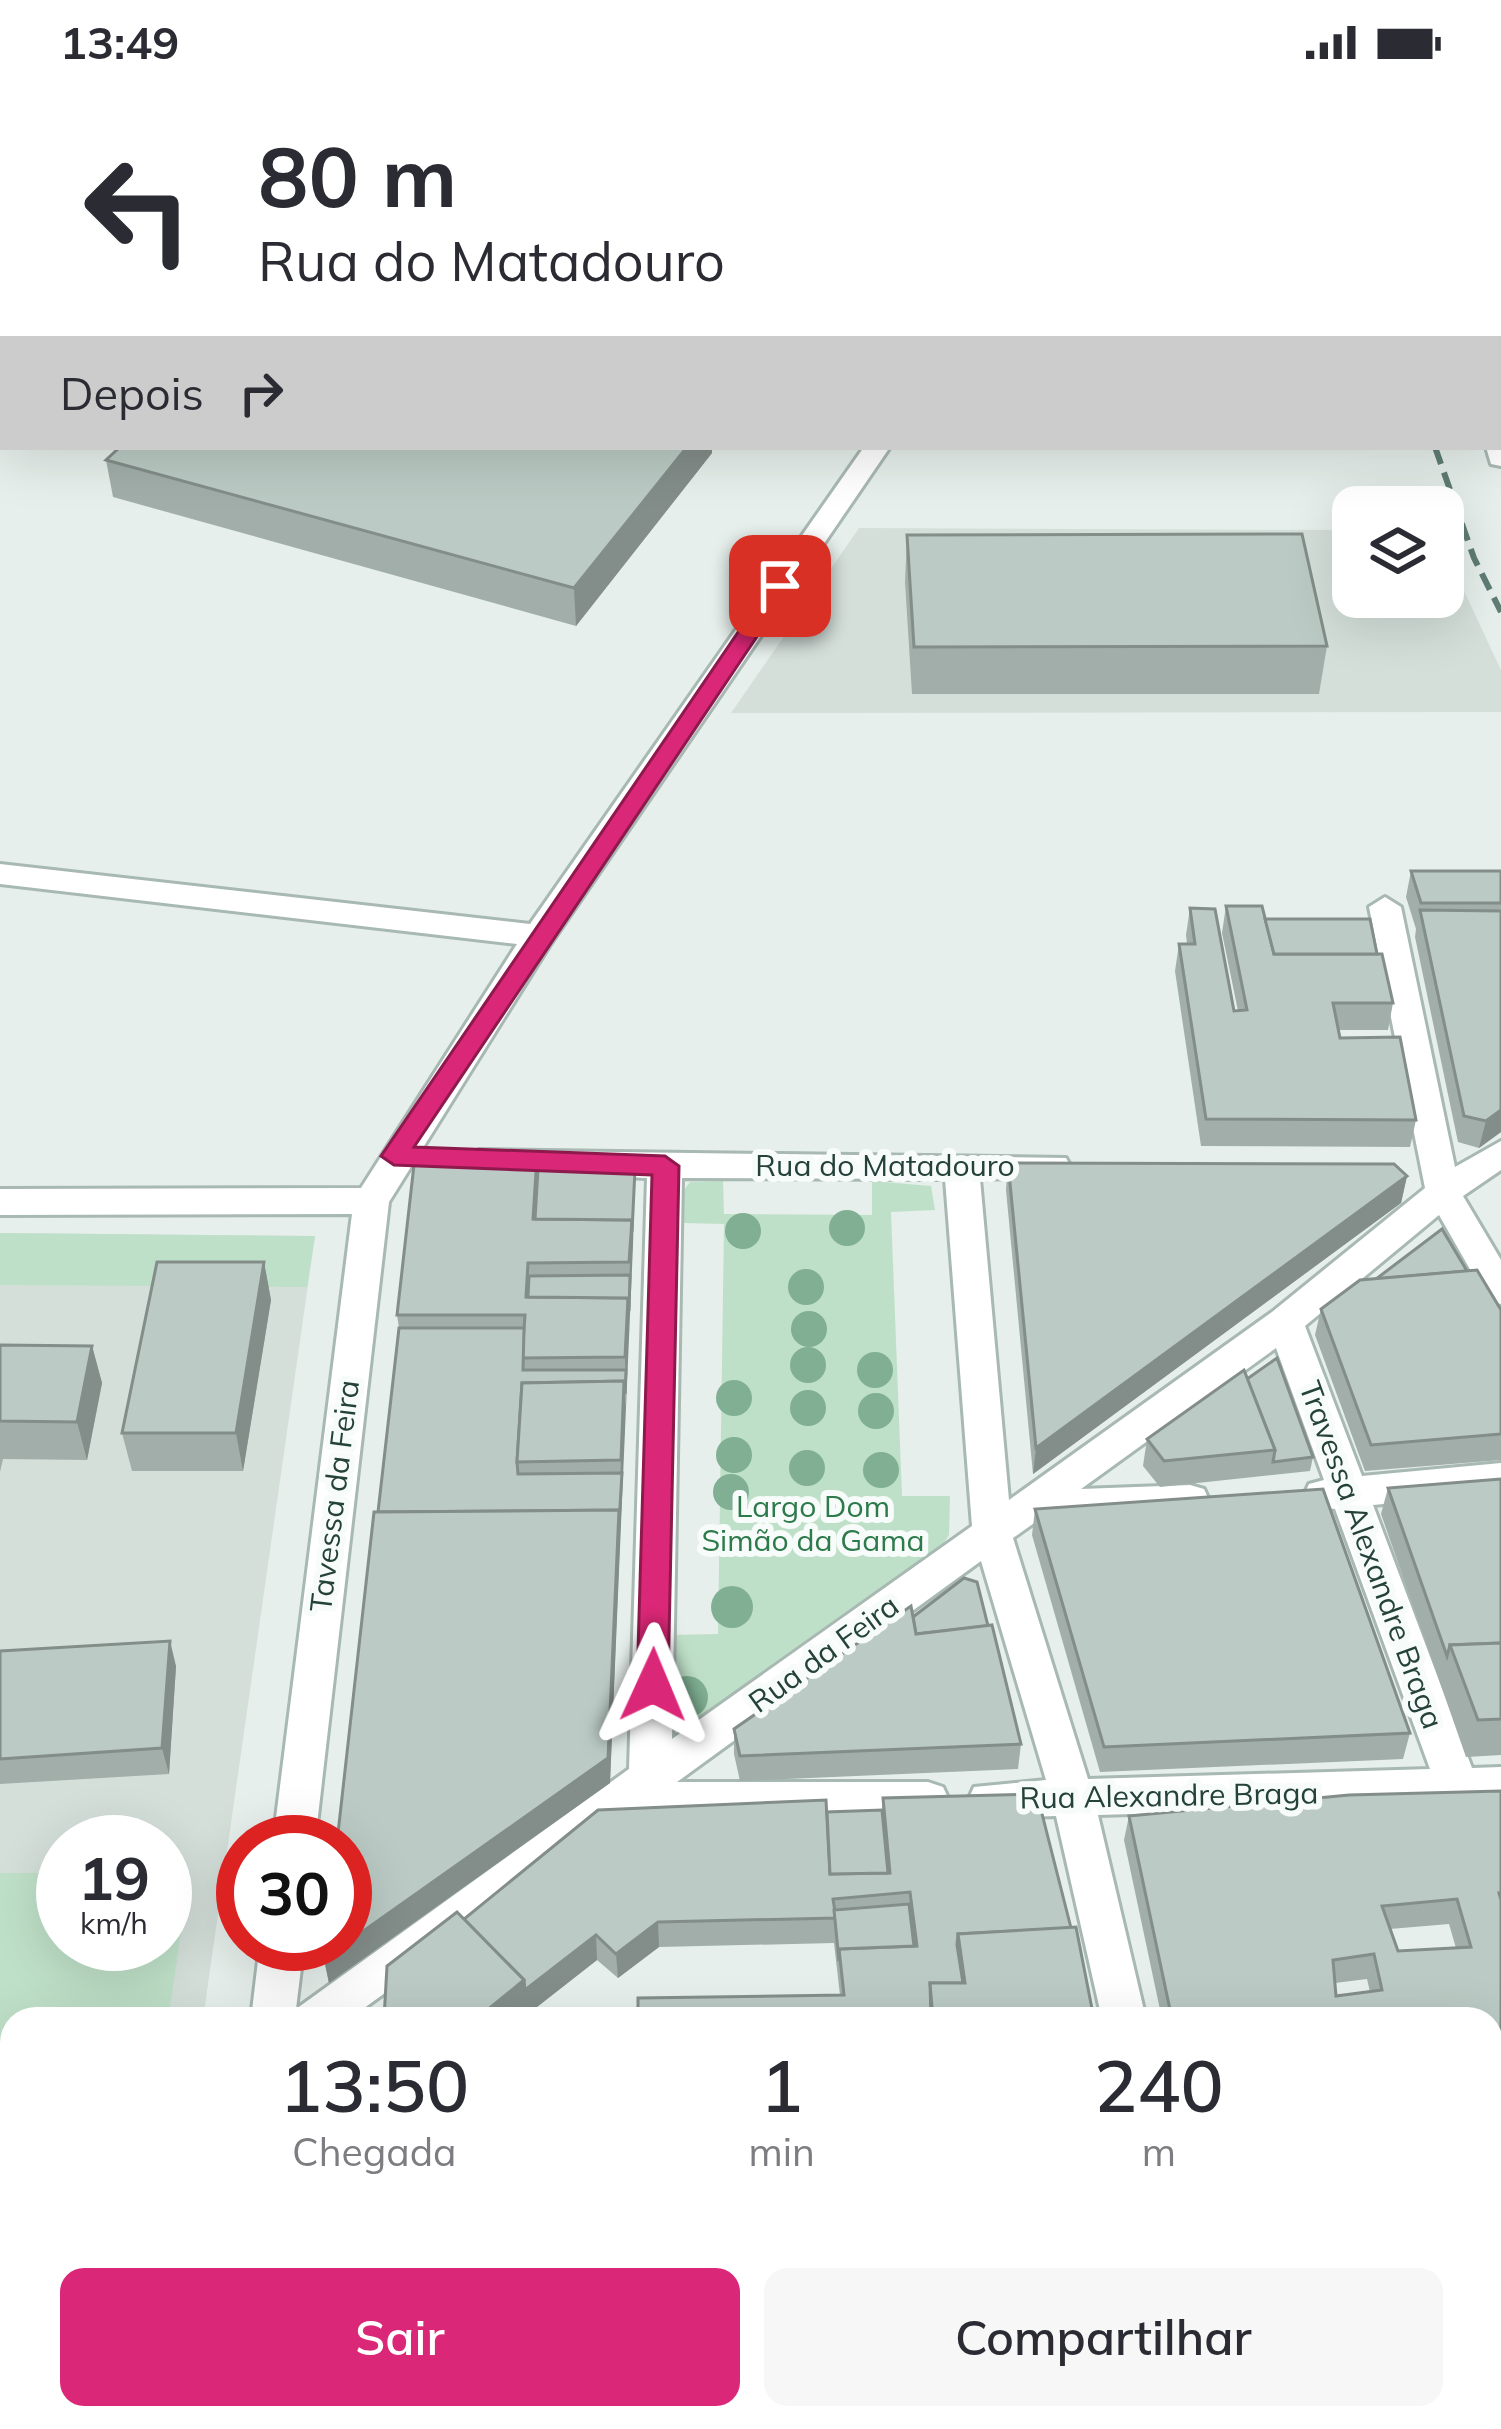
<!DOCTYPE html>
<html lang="pt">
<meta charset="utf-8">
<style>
:root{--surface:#fff;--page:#f7f7f7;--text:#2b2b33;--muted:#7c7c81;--accent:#db2777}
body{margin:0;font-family:Mulish,sans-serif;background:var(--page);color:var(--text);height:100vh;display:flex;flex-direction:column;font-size:45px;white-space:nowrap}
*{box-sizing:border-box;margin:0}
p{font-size:39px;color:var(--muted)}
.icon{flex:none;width:66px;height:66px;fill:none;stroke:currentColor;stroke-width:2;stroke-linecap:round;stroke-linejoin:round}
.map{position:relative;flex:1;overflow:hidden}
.details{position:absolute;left:0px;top:1923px;width:1503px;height:423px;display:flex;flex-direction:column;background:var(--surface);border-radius:36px 36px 0 0;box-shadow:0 12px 48px #0002}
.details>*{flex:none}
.top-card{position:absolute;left:0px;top:0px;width:1503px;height:366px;box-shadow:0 12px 48px #0002;background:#fff;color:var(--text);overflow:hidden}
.controls{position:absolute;left:1332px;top:402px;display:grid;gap:24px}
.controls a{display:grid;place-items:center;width:132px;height:132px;border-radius:24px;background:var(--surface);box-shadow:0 12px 48px #0002;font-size:60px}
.speed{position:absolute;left:36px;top:1731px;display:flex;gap:24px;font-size:60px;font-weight:700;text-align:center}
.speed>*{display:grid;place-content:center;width:156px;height:156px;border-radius:50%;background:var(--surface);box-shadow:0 12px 48px #0002;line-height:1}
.speed small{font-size:30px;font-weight:400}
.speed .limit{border:18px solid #d22;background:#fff;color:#111}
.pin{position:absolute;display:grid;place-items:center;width:102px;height:102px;color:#fff;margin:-51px;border-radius:24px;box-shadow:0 6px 18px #0006}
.me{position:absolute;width:132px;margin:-66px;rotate:1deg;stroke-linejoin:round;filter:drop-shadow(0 0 9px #0008)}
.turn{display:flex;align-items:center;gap:42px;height:252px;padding:0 60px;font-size:54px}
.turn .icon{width:156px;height:156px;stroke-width:2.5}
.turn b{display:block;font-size:84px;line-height:102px}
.then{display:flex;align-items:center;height:114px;padding:0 60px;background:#0003;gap:24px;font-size:45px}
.eta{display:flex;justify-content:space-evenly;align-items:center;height:204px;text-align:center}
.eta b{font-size:72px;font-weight:600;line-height:84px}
.button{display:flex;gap:24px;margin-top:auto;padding:24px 60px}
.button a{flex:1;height:138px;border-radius:24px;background:var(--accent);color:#fff;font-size:48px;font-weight:600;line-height:138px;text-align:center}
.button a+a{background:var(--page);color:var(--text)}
.status{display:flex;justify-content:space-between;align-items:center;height:84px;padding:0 60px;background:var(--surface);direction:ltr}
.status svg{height:33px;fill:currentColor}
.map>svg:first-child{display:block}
.built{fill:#d4dfda;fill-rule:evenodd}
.green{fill:#bfe0c8}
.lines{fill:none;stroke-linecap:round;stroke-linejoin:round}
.minor-casing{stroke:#a8b8b2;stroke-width:6}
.minor{fill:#fff;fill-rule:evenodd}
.rail{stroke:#5f7d75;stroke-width:6;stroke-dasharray:18 9;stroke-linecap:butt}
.tree{fill:#80af93}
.wall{fill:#a1aea9;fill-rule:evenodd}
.shaded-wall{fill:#838d89}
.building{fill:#bbcac4;stroke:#838d89;stroke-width:3;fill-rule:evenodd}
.route{fill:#db2777;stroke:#8e194d;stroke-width:3}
.labels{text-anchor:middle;stroke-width:12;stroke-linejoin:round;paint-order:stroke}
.street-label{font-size:30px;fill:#24423a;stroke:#f7fbf9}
.park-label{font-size:30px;fill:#2d7a4b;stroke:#f7fbf9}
</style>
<div class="status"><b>13:49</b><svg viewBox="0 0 49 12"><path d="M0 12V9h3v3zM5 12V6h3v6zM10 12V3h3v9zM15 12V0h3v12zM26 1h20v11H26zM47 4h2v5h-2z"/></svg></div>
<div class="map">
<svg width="1501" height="2345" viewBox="0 0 1501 2345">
<rect width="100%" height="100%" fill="#e6efeb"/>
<g class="built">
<polygon points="859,444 1353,446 1353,513 1443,513 1443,462 1501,586 1501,628 731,629"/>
<path d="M0,1149L315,1152L203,1935H12V2054H0ZM63,1758H165V1860H63Z"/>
</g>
<g class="green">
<polygon points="723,1097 724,1130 872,1131 872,1097 931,1102 935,1126 891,1128 902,1412 950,1412 949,1451 938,1468 674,1650 667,1646 672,1551 718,1550 724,1140 684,1139 683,1107 690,1098"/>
<polygon points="0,1149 315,1152 307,1203 0,1201"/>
<polygon points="0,1789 63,1789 63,1860 165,1860 165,1789 190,1789 168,1935 12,1935 12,1956 0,1956"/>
</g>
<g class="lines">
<g class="minor-casing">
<g id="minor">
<polygon points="41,0 85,0 87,3 43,3"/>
<rect x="1500" y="104" width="1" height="14"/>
<rect x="0" y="109" width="3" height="14"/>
<polygon points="3,192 3,210 0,211 0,193"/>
<polygon points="1501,264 1501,281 1500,281 1500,264"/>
<polygon points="1500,355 1501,355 1501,382 1491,380 1486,363 1500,363"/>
<polygon points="864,363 890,363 551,859 389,1118 315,1758 273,1758 352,1130 0,1131 0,1105 361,1104 517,860 0,800 0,780 530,840"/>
<path d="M1385,813L1401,823L1455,1083L1501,1057V1086L1463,1112L1501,1176V1220L1488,1217L1439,1131L1305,1242L1362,1392L1501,1379V1409L1373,1421L1472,1684L1501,1683V1719L1098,1731L1146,1935H1102L1056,1732L989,1734L974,1729L968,1716L974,1703L1046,1696L981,1477L677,1698H928L943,1703L949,1716L943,1729L928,1734H627L349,1935H251L260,1860H304L296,1925L629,1685L647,1094L491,1087L474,1075L479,1066L1066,1074L1071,1083L1066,1092L980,1095L1009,1416L1272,1228L1425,1104L1369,823ZM682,1094L945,1095L972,1442L672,1655ZM1276,1264L1324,1396L1309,1400L1304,1411L1309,1422L1335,1425L1430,1685L1088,1695L1013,1454L1037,1437L1204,1427L1209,1416L1204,1405L1190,1401L1081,1405Z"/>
<polygon points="1501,2087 1501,2131 1491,2132 1491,2088"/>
<rect x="0" y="2091" width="12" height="44"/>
<polygon points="12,2308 12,2334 36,2334 34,2345 0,2345 0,2313"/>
<polygon points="223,2334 273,2334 271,2345 221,2345"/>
<polygon points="338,2334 388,2334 387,2345 337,2345"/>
<polygon points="1200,2334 1250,2334 1252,2345 1202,2345"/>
</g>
</g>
<use href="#minor" class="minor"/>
<polyline class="rail" points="1435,363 1474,474 1501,528"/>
</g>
<g class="tree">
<circle cx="847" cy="1144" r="18"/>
<circle cx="743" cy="1147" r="18"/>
<circle cx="806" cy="1203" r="18"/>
<circle cx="809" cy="1245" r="18"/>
<circle cx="808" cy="1281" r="18"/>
<circle cx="875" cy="1286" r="18"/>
<circle cx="734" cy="1314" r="18"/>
<circle cx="808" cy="1324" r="18"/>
<circle cx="876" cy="1327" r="18"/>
<circle cx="734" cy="1371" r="18"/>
<circle cx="807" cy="1384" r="18"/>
<circle cx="881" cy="1386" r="18"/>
<circle cx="731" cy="1408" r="18"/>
<circle cx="732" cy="1523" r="21"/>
<circle cx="687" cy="1613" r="21"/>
</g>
<g class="wall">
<polygon points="0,0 54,0 54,3 3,3 3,71 0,71"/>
<polygon points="1151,0 1377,0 1393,3 1149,3"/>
<polygon points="120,363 712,363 712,369 576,542 113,413 106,376"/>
<polygon points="907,451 1327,562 1319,610 912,610 905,498"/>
<polygon points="1411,787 1501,787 1501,1048 1479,1064 1458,1058 1415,853 1416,845 1406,813"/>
<polygon points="1226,822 1377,870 1393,919 1388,946 1338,946 1340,954 1416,1036 1410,1063 1201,1062 1175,887 1179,860 1187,860 1186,851 1190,824 1234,927 1238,927 1222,849"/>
<polygon points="537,1072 538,1085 635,1085 610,1699 329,1899 324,1875 399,1244 397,1231"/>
<polygon points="1008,1079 1407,1092 1401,1119 1033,1390 1006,1106"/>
<polygon points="264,1178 271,1216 243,1387 132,1387 122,1349"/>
<polygon points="1467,1187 1501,1226 1501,1376 1365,1387 1315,1251 1321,1225"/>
<polygon points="0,1261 92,1262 102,1299 87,1376 3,1375 0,1388"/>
<polygon points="1247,1295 1313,1373 1310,1387 1160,1403 1143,1382 1147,1355"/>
<polygon points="1501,1395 1501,1671 1466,1673 1381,1430 1388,1404"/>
<polygon points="1035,1425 1410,1649 1403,1675 1100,1688 1032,1451"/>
<polygon points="913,1533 988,1542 1021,1660 1018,1685 740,1697 734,1670 734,1645"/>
<polygon points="0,1567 176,1582 169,1690 0,1700"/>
<path d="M1501,1707V2066H1491V1935H1162L1124,1756L1129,1732ZM1449,1840L1456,1864L1398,1867L1390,1845ZM1367,1895L1370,1908L1336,1912L1335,1899Z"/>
<polygon points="883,1714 1094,1935 638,1933 840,1911 834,1859 659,1863 618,1894 597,1876 528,1930 528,1934 384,1935 464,1835 827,1728 882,1726"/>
<polygon points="1491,2125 1501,2345 1445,2345 1442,2336 1437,2334 1491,2334"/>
<polygon points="1268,2334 1424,2334 1427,2345 1271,2345"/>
</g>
<g class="shaded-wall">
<polygon points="1233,0 1254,0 1253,3 1229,3"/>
<polygon points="687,363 712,363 712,369 576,542 574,504"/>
<polygon points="1501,1026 1501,1048 1479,1064 1486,1037"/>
<polygon points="635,1085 633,1162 626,1323 625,1273"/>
<polygon points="1407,1092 1401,1119 1033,1390 1036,1364"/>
<polygon points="264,1178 271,1216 243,1387 236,1349"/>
<polygon points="92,1262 102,1299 87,1376 77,1338"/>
<polygon points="624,1297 626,1323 610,1699 329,1899 324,1875 619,1426"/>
<polygon points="170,1557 176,1582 169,1690 162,1664"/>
<polygon points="658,1838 659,1863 618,1894 616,1870"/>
<polygon points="596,1851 597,1876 528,1930 528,1935 491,1923 524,1896"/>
<polygon points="219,2334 228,2334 227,2345 217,2345"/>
</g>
<g class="building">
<polygon points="0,0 49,0 46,3 3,3 3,28 0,28"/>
<polygon points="1254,0 1303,0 1300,3 1252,3"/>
<polygon points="1309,0 1377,0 1393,3 1307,3"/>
<polygon points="120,363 687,363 574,504 106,376"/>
<polygon points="1302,450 1327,562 914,563 907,451"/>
<polygon points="1411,787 1501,787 1501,819 1421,819"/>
<polygon points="1226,822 1262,822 1274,870 1382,870 1393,919 1333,919 1340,954 1400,953 1416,1036 1206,1035 1179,860 1195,860 1190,824 1215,825 1234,927 1247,926"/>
<polygon points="1420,826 1501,827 1501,1026 1486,1037 1464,1032"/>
<polygon points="1265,835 1370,835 1377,870 1274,870"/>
<polygon points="415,1072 537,1072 533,1135 632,1136 629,1178 528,1179 526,1213 628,1214 625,1273 522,1274 525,1231 397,1231"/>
<polygon points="1008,1079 1394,1080 1407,1092 1036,1364"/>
<polygon points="538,1085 635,1085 632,1148 632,1136 535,1135"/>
<polygon points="1442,1145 1467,1187 1376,1195"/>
<polygon points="157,1178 264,1178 236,1349 122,1349"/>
<polygon points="1477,1186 1501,1226 1501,1350 1371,1361 1321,1225 1360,1196"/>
<polygon points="630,1191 629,1227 628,1214 528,1213 529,1192"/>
<polygon points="399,1244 524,1244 523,1286 626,1286 625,1310 624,1297 522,1299 517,1378 518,1390 622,1389 619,1439 619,1426 378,1428"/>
<polygon points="0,1261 92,1262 77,1338 0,1337"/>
<polygon points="1277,1274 1313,1373 1273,1378 1275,1366 1247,1295"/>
<polygon points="1244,1286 1275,1366 1164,1377 1147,1355"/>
<polygon points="624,1297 621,1376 517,1378 522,1299"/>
<polygon points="1501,1395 1501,1559 1450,1561 1447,1572 1388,1404"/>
<polygon points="1323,1405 1410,1649 1104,1663 1035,1425"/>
<polygon points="619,1426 608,1674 345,1860 345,1758 337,1758 374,1428"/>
<polygon points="964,1494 977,1498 988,1542 916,1550 913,1533"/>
<polygon points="911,1522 916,1550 992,1541 1021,1660 740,1672 734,1645"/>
<polygon points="170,1557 162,1664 0,1675 0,1567"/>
<polygon points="1501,1559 1501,1635 1478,1636 1450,1561"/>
<path d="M1501,1707V1809H1499L1501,1816V2043H1491V1935H1172L1129,1732L1349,1711ZM1457,1815L1471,1863L1398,1867L1382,1822ZM1374,1870L1382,1906L1336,1912L1333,1876Z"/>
<polygon points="1037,1710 1071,1844 958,1850 957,1861 963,1899 930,1899 931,1935 555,1935 638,1933 638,1914 844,1911 839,1865 917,1862 910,1808 833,1815 836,1834 658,1838 616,1870 596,1851 525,1906 524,1896 464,1835 598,1726 826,1716 830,1790 890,1789 883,1714"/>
<polygon points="882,1726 888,1789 830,1790 827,1728"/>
<polygon points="909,1820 914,1862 839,1865 839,1877 834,1826"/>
<polygon points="457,1828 524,1896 491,1923 527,1922 527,1934 553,1933 553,1935 384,1935 387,1882"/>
<polygon points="1076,1843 1094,1935 933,1935 930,1899 965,1899 958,1850"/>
<polygon points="325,1860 344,1860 324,1875"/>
<polygon points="1491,2125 1501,2155 1501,2345 1459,2345 1456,2334 1491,2334 1491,2309 1495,2308 1491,2296"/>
<polygon points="1501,2129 1501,2155 1492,2130"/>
<polygon points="25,2334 132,2334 130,2345 23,2345"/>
<polygon points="132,2334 219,2334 217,2345 130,2345"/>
<polygon points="268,2334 325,2334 324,2345 267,2345"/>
<polygon points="379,2334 965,2334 966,2345 379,2345"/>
<polygon points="965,2334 1079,2334 1081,2345 966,2345"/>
<polygon points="1083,2334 1198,2334 1200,2345 1085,2345"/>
<polygon points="1275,2334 1424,2334 1427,2345 1278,2345"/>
</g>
<polygon class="route" points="780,495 791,502 414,1063 665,1072 679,1082 668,1601 653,1614 637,1601 652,1091 394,1081 381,1072 773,497"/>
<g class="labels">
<g class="street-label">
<text x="885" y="1092">Rua do Matadouro</text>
<text transform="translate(335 1412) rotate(-83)" y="10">Tavessa da Feira</text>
<text transform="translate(1371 1471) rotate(70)" y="10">Travessa Alexandre Braga</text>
<text transform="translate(824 1570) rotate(-36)" y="10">Rua da Feira</text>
<text transform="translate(1169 1712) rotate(-1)" y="10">Rua Alexandre Braga</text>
</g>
<g class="park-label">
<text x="813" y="1433">Largo Dom<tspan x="813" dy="34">Simão da Gama</tspan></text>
</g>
</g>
</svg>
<div class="controls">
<a><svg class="icon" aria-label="layers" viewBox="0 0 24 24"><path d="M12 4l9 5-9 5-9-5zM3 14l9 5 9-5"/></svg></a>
</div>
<div class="speed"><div>19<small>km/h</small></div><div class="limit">30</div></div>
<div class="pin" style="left:780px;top:502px;background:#d93025"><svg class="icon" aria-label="arrive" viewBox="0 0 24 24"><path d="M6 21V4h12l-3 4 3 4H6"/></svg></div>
<svg class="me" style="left:653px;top:1601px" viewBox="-20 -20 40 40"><path d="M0-17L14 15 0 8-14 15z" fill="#db2777" stroke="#fff" stroke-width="4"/></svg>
<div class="top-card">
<div class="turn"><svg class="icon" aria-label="left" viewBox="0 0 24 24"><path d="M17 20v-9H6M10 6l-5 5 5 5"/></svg><div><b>80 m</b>Rua do Matadouro</div></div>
<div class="then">Depois<svg class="icon" aria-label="right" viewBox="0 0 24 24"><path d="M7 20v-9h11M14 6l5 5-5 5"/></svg></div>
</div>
<section class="details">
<div class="eta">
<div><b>13:50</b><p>Chegada</p></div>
<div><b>1</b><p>min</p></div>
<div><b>240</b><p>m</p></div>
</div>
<div class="button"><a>Sair</a><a>Compartilhar</a></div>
</section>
</div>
